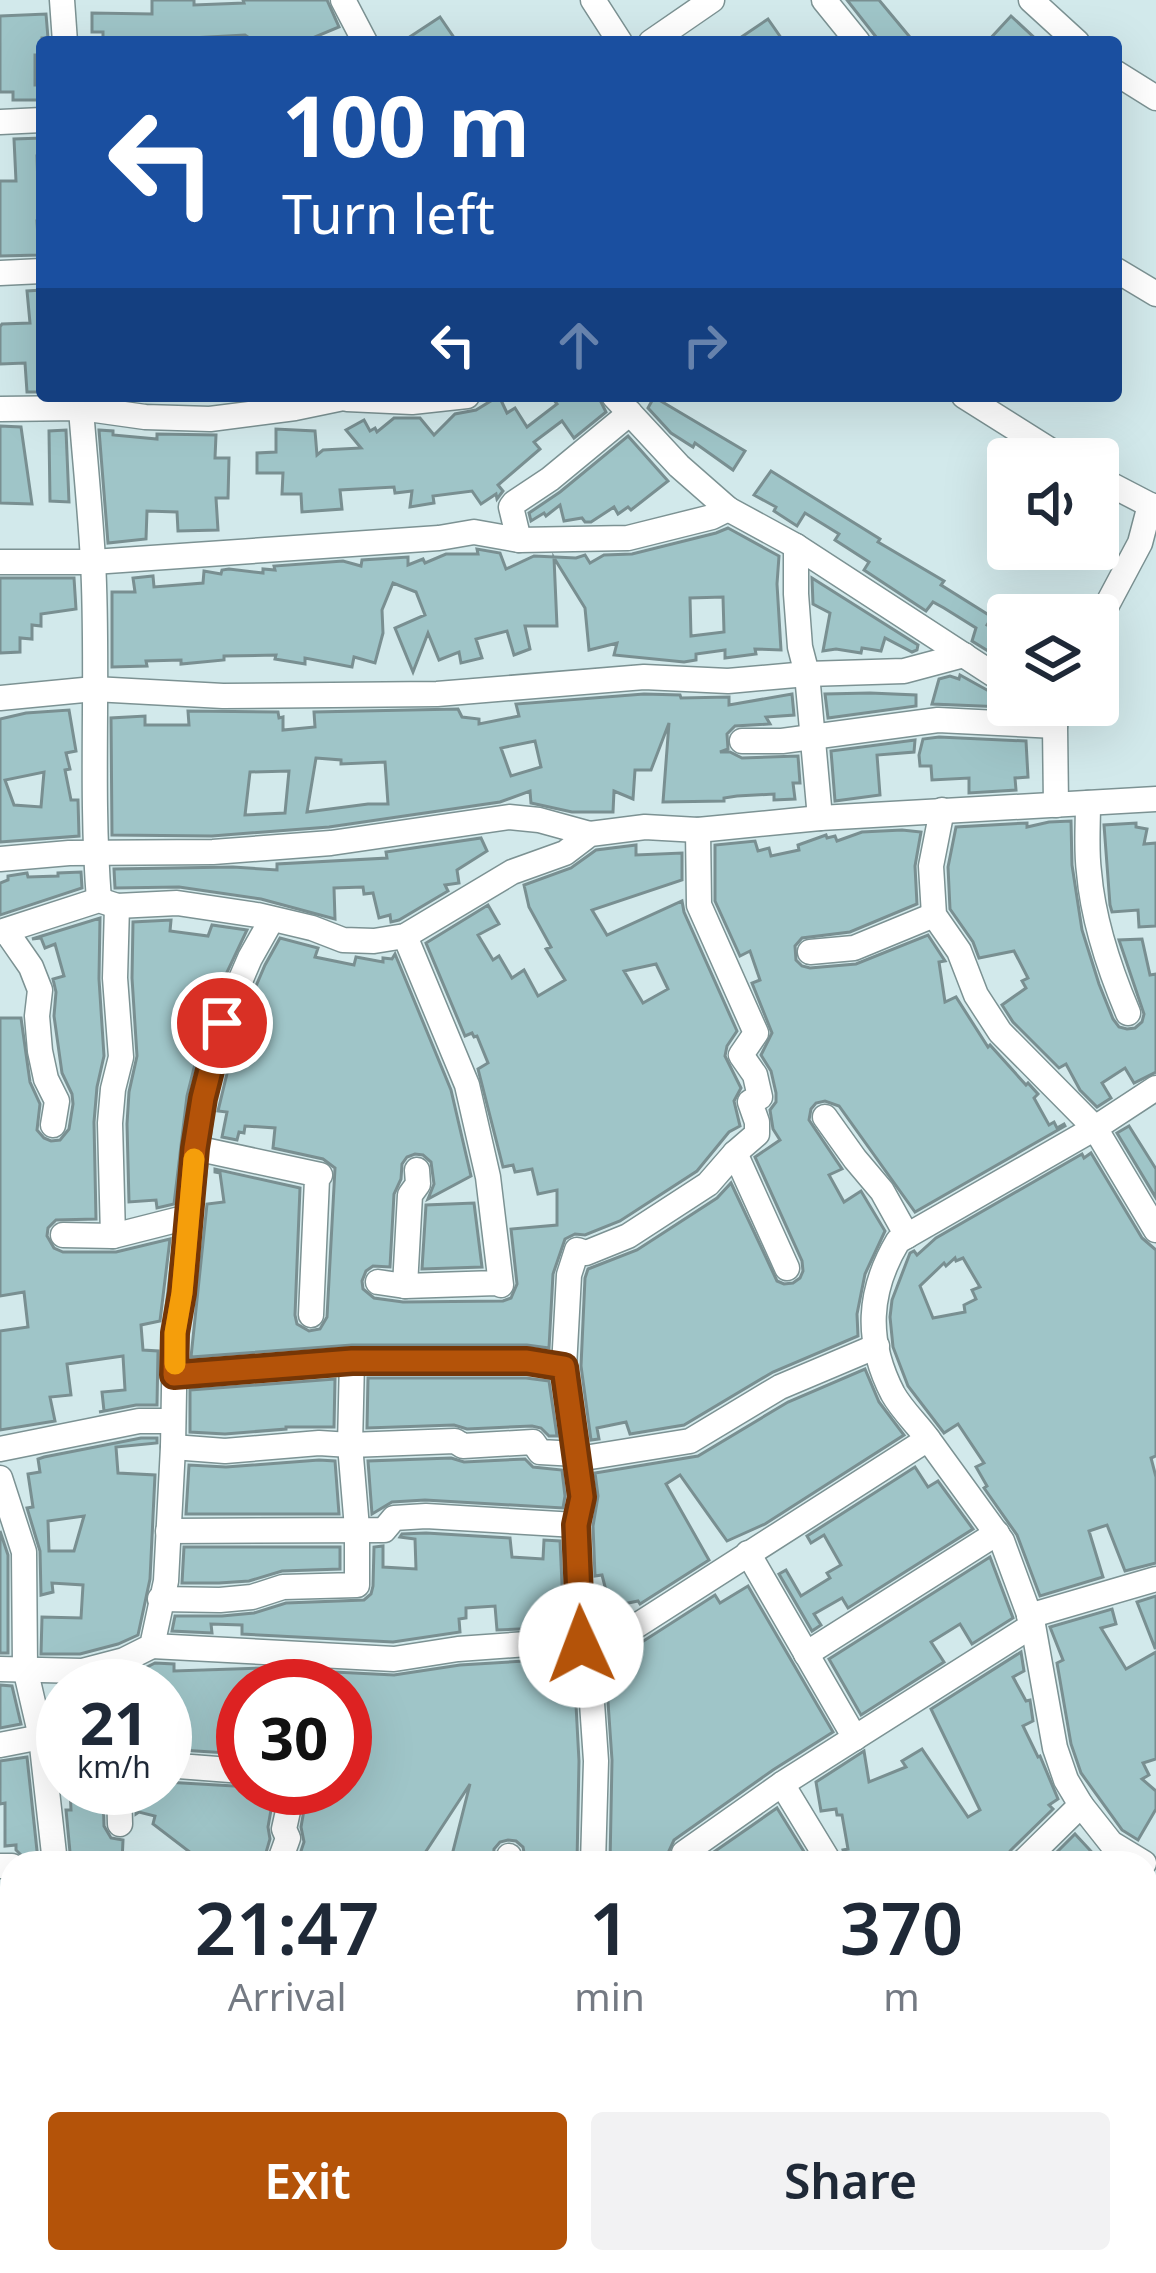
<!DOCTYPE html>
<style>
:root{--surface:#fff;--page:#f2f2f3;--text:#1f2937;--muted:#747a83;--accent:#b45309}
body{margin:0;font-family:"Noto Sans",sans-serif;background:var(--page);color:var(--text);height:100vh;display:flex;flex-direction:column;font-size:45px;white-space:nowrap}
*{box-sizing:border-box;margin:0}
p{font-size:39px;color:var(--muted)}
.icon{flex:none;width:66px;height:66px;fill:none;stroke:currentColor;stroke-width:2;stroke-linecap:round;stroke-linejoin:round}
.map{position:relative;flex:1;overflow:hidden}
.panel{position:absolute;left:0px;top:1851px;width:1158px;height:423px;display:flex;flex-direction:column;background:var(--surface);border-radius:36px 36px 0 0;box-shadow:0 12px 48px #0002}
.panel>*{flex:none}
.hud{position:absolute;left:36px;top:36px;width:1086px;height:366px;border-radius:12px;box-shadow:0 12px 48px #0002;background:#1a4fa0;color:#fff;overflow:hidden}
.controls{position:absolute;left:987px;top:438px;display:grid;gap:24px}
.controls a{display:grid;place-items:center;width:132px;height:132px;border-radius:12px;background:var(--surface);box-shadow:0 12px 48px #0002;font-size:60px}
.speed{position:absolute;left:36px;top:1659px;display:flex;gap:24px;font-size:60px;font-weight:700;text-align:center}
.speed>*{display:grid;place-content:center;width:156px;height:156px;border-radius:50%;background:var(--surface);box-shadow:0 12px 48px #0002;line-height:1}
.speed small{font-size:30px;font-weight:400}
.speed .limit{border:18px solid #d22;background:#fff;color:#111}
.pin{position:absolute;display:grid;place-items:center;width:102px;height:102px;color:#fff;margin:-51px;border:6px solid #fff;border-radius:50%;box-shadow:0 3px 12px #0007}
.me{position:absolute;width:132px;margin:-66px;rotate:358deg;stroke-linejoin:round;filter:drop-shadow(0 0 9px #0008)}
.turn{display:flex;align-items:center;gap:42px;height:252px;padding:0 48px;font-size:54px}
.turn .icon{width:156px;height:156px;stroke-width:2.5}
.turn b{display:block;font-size:84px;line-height:102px}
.lanes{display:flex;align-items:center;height:114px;padding:0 48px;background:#0003;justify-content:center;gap:60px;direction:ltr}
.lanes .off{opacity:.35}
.eta{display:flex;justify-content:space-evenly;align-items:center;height:204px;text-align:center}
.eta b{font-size:72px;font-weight:600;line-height:84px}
.button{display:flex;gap:24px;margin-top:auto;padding:24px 48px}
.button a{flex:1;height:138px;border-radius:12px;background:var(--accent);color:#fff;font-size:48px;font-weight:600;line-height:138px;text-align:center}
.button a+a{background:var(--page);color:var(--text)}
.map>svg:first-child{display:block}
.building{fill:#9fc5c8;stroke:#798f91;stroke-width:3;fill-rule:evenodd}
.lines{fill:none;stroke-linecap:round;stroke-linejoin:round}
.minor-casing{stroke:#7c9293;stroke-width:27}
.minor{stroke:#fff;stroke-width:24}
.route-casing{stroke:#753606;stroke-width:30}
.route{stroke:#b45309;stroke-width:21}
.slow{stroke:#f59e0b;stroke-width:21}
</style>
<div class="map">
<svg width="1156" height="2273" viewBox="0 0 1156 2273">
<rect width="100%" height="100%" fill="#d2e9eb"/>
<g class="building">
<polygon points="152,0 194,0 194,5 244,3 243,0 327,0 339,27 310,39 310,42 248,42 248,37 245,35 192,38 192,42 103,42 103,32 92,32 92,13 152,14"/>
<polygon points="847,0 879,0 914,42 880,42"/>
<polygon points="46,14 48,38 42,38 42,55 35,55 35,85 42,85 42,100 13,100 13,92 0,92 0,16"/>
<polygon points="1011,16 1039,42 987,42"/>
<polygon points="440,17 457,42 402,42"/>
<polygon points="768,19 784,42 734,42"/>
<polygon points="42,138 42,156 37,156 38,187 42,187 42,221 37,221 39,255 0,256 0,181 16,181 14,139"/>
<polygon points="42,290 42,392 27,392 25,363 0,364 0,327 2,324 30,323 27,291"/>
<polygon points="499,396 507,413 515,408 527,427 557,404 551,396 598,396 606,412 574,438 562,421 534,442 540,449 498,485 503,491 497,499 496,494 481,504 472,491 433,496 434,503 410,507 412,491 395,493 394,487 340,490 342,509 302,512 301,494 282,494 283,473 257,473 257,453 276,452 276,429 315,431 317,455 323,450 361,448 346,430 364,420 370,431 375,428 377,432 394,418 420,418 434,435 455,414 476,410"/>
<polygon points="654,397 745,451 733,470 695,443 693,447 671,433 648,408"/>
<polygon points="0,426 21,427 32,504 0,503"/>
<polygon points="66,430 69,502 50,501 49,431"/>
<polygon points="99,430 113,431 113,435 157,439 157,434 216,435 215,458 229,458 228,498 216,498 218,530 178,531 177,512 147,511 146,539 108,543"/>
<polygon points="628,436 668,481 631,510 628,507 618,514 614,507 591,522 585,522 582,518 564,521 560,505 546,516 544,513 531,521 529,513 560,492"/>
<polygon points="771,471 880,539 878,542 944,581 941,585 992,617 987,625 1008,638 1008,655 993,654 972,641 976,628 944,608 933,602 926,611 864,570 869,562 835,540 839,534 805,513 797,526 774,511 776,507 754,495"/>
<path d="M728,528L779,556L777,584L781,650L755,649L756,654L725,658V650L696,654V660L684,662L614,655L617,643L589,650L585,608L554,558L557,626H525L530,649L514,655L507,631L476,639L482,658L461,663L459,652L439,660L428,633L413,672L395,628L425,615L416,592L393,583L382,610L383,633L375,663L354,657L352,667L305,658V664L275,659L276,655L224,656V660L181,664V660L146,661L147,666L112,667V592H135L133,578L153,576L154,587L203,583L204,571L221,574L222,570L229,569L263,573V569L275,570L274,566L343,561L361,566L362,560L408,557V565L423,559L425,563L446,554H478L477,549L500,553L506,569L534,556L576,558L585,555L590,563L604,555L632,554L716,533ZM723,597L724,632L691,636L690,598Z"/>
<polygon points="0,578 74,578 76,609 41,614 41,626 32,625 32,639 20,638 20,652 0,653"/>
<polygon points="812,578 918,645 917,650 912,652 885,638 881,651 862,648 861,653 836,649 823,651 830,613 813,604"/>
<polygon points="960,675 1005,700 1004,707 932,704 939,679 950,676 959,679"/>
<polygon points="870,693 916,695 916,706 828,718 825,694"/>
<path d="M644,694L680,695L681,698L729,697V705L792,694L794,715L766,717L770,724L735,726L727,734L728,749L720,752H730L742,758L798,756L800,783H793L795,799L774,800V794L737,796L724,798V801L663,802L669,723L651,770H635L633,799L614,791L613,812H572L531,803L530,791L500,802L329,827L212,836L112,835L111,718L145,716V725H189L188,711L278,712L279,718L283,717V730L315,727L314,712L458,709L462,717L479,719V724L519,716L516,704ZM535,741L541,767L511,776L501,748ZM316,758L341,760V764L385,762L388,804H368L307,812ZM289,771L285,813L245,815L250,772Z"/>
<path d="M69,710L76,751L66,753L70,769L65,770L71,800H78L79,836L0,842V719L26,713ZM44,772L41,807L14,805L5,780Z"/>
<polygon points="939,737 1026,741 1028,777 1015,778 1016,790 969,793 969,778 932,780 931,766 920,766 919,755 923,739"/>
<polygon points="915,740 914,752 877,755 880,795 835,801 831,751"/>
<polygon points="1071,821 1072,865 1082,930 1099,984 1113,1019 1119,1027 1127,1029 1135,1028 1142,1022 1144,1014 1119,940 1142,939 1150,975 1156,974 1156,1072 1134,1083 1125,1068 1102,1083 1111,1098 1097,1107 1080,1090 1066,1064 1059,1068 1013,1022 1002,1005 1026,988 1022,981 1028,978 1014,951 979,958 973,942 950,909 948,867 956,827 1027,823 1027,827 1049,822"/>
<polygon points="1136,823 1136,827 1147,829 1144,844 1156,843 1156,926 1139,927 1138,910 1112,912 1110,905 1104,825"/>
<polygon points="902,830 921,832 915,866 917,904 850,932 802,938 795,946 796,960 802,966 810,968 856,964 928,935 945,961 939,962 945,1002 956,997 988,1047 990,1045 1026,1085 1028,1083 1038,1094 1034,1098 1049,1125 1054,1122 1057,1128 1064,1124 1065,1126 915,1212 839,1106 825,1101 816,1103 811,1109 809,1120 842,1169 829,1175 844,1202 861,1191 885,1231 865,1274 857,1314 858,1336 773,1372 684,1425 630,1434 626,1422 597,1428 599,1439 591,1440 581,1366 585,1278 588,1269 637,1250 717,1198 731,1183 777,1281 784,1284 793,1283 800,1278 803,1271 802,1261 755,1157 780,1140 773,1129 770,1110 776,1102 776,1093 771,1071 761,1055 772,1033 752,983 760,980 750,951 740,956 715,901 715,845 755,841 758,851 769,848 771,856 799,850 798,845 826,835 827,838 835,836 837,841 862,832"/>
<polygon points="481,838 487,851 457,870 459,883 445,885 448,891 399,920 391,922 390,915 379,918 373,893 364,894 363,887 334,888 335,919 261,899 179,887 115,888 114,869 233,867 277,870 277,864 387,858 386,852"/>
<path d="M636,845V855L682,853V880L592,910L607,935L682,901L684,912L737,1031L727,1046L725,1056L741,1088L734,1101L740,1126L729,1132L697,1171L620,1221L585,1235L575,1234L565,1239L553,1274L549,1348L527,1345H352L191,1357L207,1204L224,1202L220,1173L215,1172V1169L300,1188L295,1315L297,1324L309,1331L320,1329L327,1317L335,1168L323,1159L273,1148L275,1128L245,1126L244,1133L239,1132L237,1140L222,1137L227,1112L218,1111L238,1028L265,965L280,938L318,948L315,957L354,965L356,957L383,962V958L392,959L395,954L451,1090L471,1176L428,1199L434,1184L431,1162L423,1155L415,1154L407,1157L402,1164L401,1179L394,1194L390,1267L373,1266L366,1271L362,1281L363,1289L374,1298L403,1302L503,1301L511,1298L517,1284L511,1229L557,1225V1190L538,1194L532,1169L515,1172L513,1165L503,1167L478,1069L488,1063L477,1036L474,1037L472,1033L465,1036L426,943L488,905L499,924L478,935L493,960L499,956L512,978L524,970L538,996L565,980L546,949L551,947L529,907L524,885L571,868L596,850ZM656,964L668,989L643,1003L624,971Z"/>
<polygon points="81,872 82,888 0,915 0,883 8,880 8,876 27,873 28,877 58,876 58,873"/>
<polygon points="100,918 99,979 104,1056 97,1087 94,1122 96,1219 56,1220 48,1228 47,1236 54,1248 63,1252 116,1252 170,1239 160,1321 141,1325 143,1350 158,1351 157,1405 136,1405 99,1412 104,1411 102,1392 125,1390 123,1356 67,1364 71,1395 50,1397 55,1421 0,1430 0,1331 28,1327 24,1292 0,1296 0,1018 21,1018 30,1082 40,1104 37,1130 44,1138 51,1141 60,1140 69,1129 73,1104 72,1094 62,1073 54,1016 56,992 53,979 64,976 55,944 45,948 41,938 32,939"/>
<polygon points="171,920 170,931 208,936 212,925 247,930 212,1004 198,1003 196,1031 203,1032 187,1096 174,1204 157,1208 156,1200 129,1202 127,1124 129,1092 137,1056 132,978 133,922"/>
<polygon points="1129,1126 1156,1169 1156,1198 1117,1133"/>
<path d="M1091,1153L1142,1238L1156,1250V1456L1151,1458L1156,1477V1563L1125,1571L1107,1525L1089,1531L1103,1577L1040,1596L1017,1535L984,1488L987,1486L976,1467L984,1463L958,1424L944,1433L908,1386L893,1347L890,1317L892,1300L910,1253L914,1251L917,1255L936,1238L1082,1154L1084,1158ZM955,1258L956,1261L963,1258L980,1287L972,1290L976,1299L964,1305L965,1312L933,1318L920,1286L944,1263L946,1266Z"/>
<polygon points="474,1203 482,1267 422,1269 426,1205"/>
<polygon points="865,1369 879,1402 904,1435 765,1524 727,1541 680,1475 666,1484 709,1560 640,1604 638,1601 614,1606 616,1619 597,1628 596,1604 609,1602 602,1575 595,1576 593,1526 598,1496 595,1473 698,1456 788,1402"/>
<polygon points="368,1378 526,1378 549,1381 557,1436 549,1436 541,1428 532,1426 467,1429 454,1425 367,1428"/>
<polygon points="335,1379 334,1427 286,1427 286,1429 225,1434 190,1432 190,1390"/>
<path d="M141,1438H157V1443L116,1447L118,1473L155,1475L150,1579L138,1635L118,1644L80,1654H41L42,1617L81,1618L83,1585L52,1583L53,1592L41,1595L40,1551L27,1508L33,1507L28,1474L40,1472L38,1459L44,1457ZM84,1516L74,1551H49L48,1521Z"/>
<polygon points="451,1458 464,1462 525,1459 533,1467 562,1470 565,1496 563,1508 425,1500 392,1502 372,1514 368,1461"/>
<polygon points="319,1460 335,1461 339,1514 186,1514 189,1465 226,1467"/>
<polygon points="915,1467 928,1487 938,1481 973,1529 848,1608 842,1598 814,1614 821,1625 812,1631 779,1574 786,1570 801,1596 830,1578 827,1573 841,1565 824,1535 811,1543 807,1536"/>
<polygon points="0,1531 8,1555 8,1653 0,1653"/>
<polygon points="426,1533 510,1538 512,1557 543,1559 544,1540 560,1541 564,1627 497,1630 495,1606 466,1608 466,1618 459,1619 460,1632 393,1642 242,1634 242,1625 211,1624 212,1633 172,1631 175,1616 222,1616 254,1613 286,1603 364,1600 371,1594 373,1586 374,1547 383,1546 383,1567 416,1569 415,1539 400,1537 402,1534"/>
<polygon points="184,1547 340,1547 340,1569 282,1571 249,1581 219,1583 182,1583"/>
<polygon points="990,1557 1013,1618 972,1644 960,1624 931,1642 944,1662 861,1715 829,1659"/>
<polygon points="748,1586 833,1732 773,1770 674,1840 668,1853 671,1863 610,1863 612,1760 608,1702 601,1661 628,1651 715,1595 720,1603"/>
<polygon points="1156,1596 1156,1648 1155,1648 1137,1602"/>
<polygon points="1112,1609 1116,1624 1101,1628 1126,1669 1156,1652 1156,1759 1143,1763 1149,1775 1142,1779 1156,1791 1156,1809 1138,1840 1122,1830 1081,1773 1071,1744 1057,1663 1063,1660 1050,1627"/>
<polygon points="1021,1652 1024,1671 1013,1677 1026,1701 1030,1700 1033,1721 1023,1726 1038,1757 1040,1756 1058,1799 1049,1805 1053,1809 1010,1851 1006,1863 847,1863 843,1850 848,1849 842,1815 837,1815 836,1809 821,1811 816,1782 864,1751 869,1782 906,1767 902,1761 922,1749 968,1817 980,1810 931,1709"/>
<polygon points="541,1660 567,1660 576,1705 579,1761 577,1863 526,1863 523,1847 516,1841 508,1840 500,1842 494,1849 493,1863 450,1863 470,1784 419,1862 412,1858 404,1863 297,1863 304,1842 301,1827 304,1810 303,1788 345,1788 345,1686 292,1686 294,1670 394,1675 460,1665"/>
<polygon points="155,1663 174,1664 174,1671 261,1668 259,1686 243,1686 243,1754 165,1749 165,1686 90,1686 129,1676"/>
<polygon points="0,1685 12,1686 21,1724 0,1728"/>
<polygon points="27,1757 38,1860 27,1861 16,1850 16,1845 5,1846 5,1803 0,1804 0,1761"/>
<polygon points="165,1782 270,1788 271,1810 268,1827 270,1839 263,1863 204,1863 153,1824 155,1816 139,1812 136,1814 136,1788 165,1788"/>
<polygon points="70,1788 103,1788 104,1826 111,1838 123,1840 122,1863 71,1863 66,1810 71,1810"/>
<polygon points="777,1808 811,1863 698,1863"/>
<polygon points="1075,1834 1100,1861 1103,1857 1112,1863 1046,1863"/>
</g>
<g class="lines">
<g class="minor-casing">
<g id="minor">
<polyline points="62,0 65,42"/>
<polyline points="343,0 365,42"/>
<polyline points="593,0 620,42"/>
<polyline points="824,0 858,42"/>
<polyline points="1031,0 1077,42"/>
<polyline points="651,42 712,0"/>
<polyline points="1116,73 1156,98"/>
<polyline points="0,122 42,120"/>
<polyline points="1116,270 1156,294"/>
<polyline points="0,273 42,271"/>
<path d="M80,396C84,451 90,506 93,561C99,673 90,787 99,900"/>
<polyline points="614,396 679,466 728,509 796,546 1008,684"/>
<polyline points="964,396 1064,459"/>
<polyline points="347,399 412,402 467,396"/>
<polyline points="0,409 81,408 145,417 210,419 295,408 353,396"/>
<polyline points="1098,478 1150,505"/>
<polyline points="519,540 511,507 514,503 550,479 630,413"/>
<polyline points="796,546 796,594 800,647 807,674 820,818"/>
<polyline points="0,562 93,562 439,538 474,532 519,540 628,538 712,517 728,509"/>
<polyline points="1099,620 1140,543 1150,505 1156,507"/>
<polyline points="0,698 94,689 223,696 437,694 644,677 728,681 807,674 904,671 964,655"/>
<polyline points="1046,705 1055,726 1056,805"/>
<polyline points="742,741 782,741 938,720 1055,726"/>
<path d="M1088,803C1088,826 1086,850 1089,872C1093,921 1109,968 1128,1013"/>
<polyline points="942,810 931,866 934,915 959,951 976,995 1000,1032 1095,1128 1156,1230"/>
<polyline points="0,859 69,853 213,852 331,843 509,817 539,820 590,834"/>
<polyline points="6,931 31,967 40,990 37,1016 40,1051 46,1079 57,1101 53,1125"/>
<polyline points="0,932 99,900 117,906 177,903 257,915 312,928 343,940 374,941 405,936 512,872 565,853 590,834 645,827 698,830 820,818 1156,799"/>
<polyline points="810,952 854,948 934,915"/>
<polyline points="825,1117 855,1159 882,1191 907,1236"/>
<polyline points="195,1148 320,1175 317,1179 311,1315"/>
<polyline points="735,1153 787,1268"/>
<polyline points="63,1235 113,1236 188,1217"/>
<polyline points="113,1236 110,1123 113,1089 121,1057 115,978 117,906"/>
<polyline points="378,1282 405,1286 497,1283 501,1285 488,1177 467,1085 405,936"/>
<polyline points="405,1286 410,1195 418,1184 417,1170"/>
<polyline points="174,1375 352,1361 527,1361 564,1367"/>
<polyline points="928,1439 1002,1541 1033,1625 1055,1748 1066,1780 1081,1805 1111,1843 1144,1863"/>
<polyline points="173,1447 225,1451 319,1443 350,1445 455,1441 463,1446 533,1442 540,1452 577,1454"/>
<polyline points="0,1449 139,1421 173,1421"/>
<polyline points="578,1459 690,1441 780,1387 877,1346"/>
<polyline points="0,1478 24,1552 25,1668 41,1737 55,1863"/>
<polyline points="168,1531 384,1530 394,1518 426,1516 576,1525"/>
<polyline points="748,1553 855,1738"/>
<polyline points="160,1599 220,1600 252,1597 283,1587 357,1585 357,1528 350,1445 352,1361"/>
<polyline points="1029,1616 1156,1579"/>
<path d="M152,1646L394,1659L458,1649L541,1643L600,1645L619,1637L928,1439C917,1424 902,1410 893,1394C865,1340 868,1291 898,1241L1095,1128L1156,1088"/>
<polyline points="806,1654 997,1533"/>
<polyline points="0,1669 82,1671 124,1660 152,1646 166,1581 173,1447 175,1333 203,1098 222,1023 250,958 272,919"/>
<polyline points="275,1686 280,1654"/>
<polyline points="0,1745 41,1737"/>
<polyline points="165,1765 243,1771"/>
<polyline points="782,1784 830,1863"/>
<polyline points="119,1788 120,1824"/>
<polyline points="684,1853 782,1784 1033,1625"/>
<polyline points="509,1856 510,1863"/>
<polyline points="279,1863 288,1838 284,1829 288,1811 286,1788"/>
<polyline points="593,1863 596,1761 592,1703 581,1645 576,1525 582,1497 564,1367 569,1275 577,1250 586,1253 628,1236 708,1184 735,1153 757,1134 757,1122 750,1102 760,1097 755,1075 741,1055 756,1033 699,905 698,830"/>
<polyline points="1022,1863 1081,1805"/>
<polyline points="0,1866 12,1866"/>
<polyline points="0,1971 12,1971"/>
<polyline points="1146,2020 1156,2018"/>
<path d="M1156,2047C1149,2064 1149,2090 1156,2107"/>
<polyline points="0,2176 12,2175"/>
<polyline points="99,2262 101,2273"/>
<polyline points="408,2262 411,2273"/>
<polyline points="530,2262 533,2273"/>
<polyline points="660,2262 661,2273"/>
<polyline points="1085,2262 1090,2273"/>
<polyline points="170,2273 176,2262"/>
</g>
</g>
<use href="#minor" class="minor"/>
</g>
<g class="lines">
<g class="route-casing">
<polyline id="route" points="222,1023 203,1098 195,1148 182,1293 175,1333 174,1375 352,1361 527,1361 564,1367 582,1497 576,1525 581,1645"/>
</g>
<use href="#route" class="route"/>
<polyline class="slow" points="175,1364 175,1333 182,1293 194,1159"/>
</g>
</svg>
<div class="controls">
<a><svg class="icon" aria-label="sound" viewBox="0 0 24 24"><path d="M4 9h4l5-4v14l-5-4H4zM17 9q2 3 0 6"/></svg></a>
<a><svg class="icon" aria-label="layers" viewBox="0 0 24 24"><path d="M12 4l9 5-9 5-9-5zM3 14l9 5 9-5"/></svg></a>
</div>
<div class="speed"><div>21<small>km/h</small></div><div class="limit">30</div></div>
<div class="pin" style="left:222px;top:1023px;background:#d93025"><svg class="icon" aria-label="arrive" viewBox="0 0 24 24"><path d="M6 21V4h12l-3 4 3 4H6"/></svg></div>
<svg class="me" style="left:581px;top:1645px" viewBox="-20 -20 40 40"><circle r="19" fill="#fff"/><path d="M0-13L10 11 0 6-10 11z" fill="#b45309"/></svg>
<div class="hud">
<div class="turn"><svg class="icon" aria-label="left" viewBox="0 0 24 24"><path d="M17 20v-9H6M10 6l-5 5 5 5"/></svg><div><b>100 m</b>Turn left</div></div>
<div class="lanes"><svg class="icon" aria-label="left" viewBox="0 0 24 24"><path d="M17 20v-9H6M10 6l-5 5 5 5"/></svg><svg class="icon off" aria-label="ahead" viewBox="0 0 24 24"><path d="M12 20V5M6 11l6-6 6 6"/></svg><svg class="icon off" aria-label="right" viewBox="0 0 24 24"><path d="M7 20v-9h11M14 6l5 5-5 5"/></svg></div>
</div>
<section class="panel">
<div class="eta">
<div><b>21:47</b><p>Arrival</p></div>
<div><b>1</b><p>min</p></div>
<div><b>370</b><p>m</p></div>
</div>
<div class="button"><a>Exit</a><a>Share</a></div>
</section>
</div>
